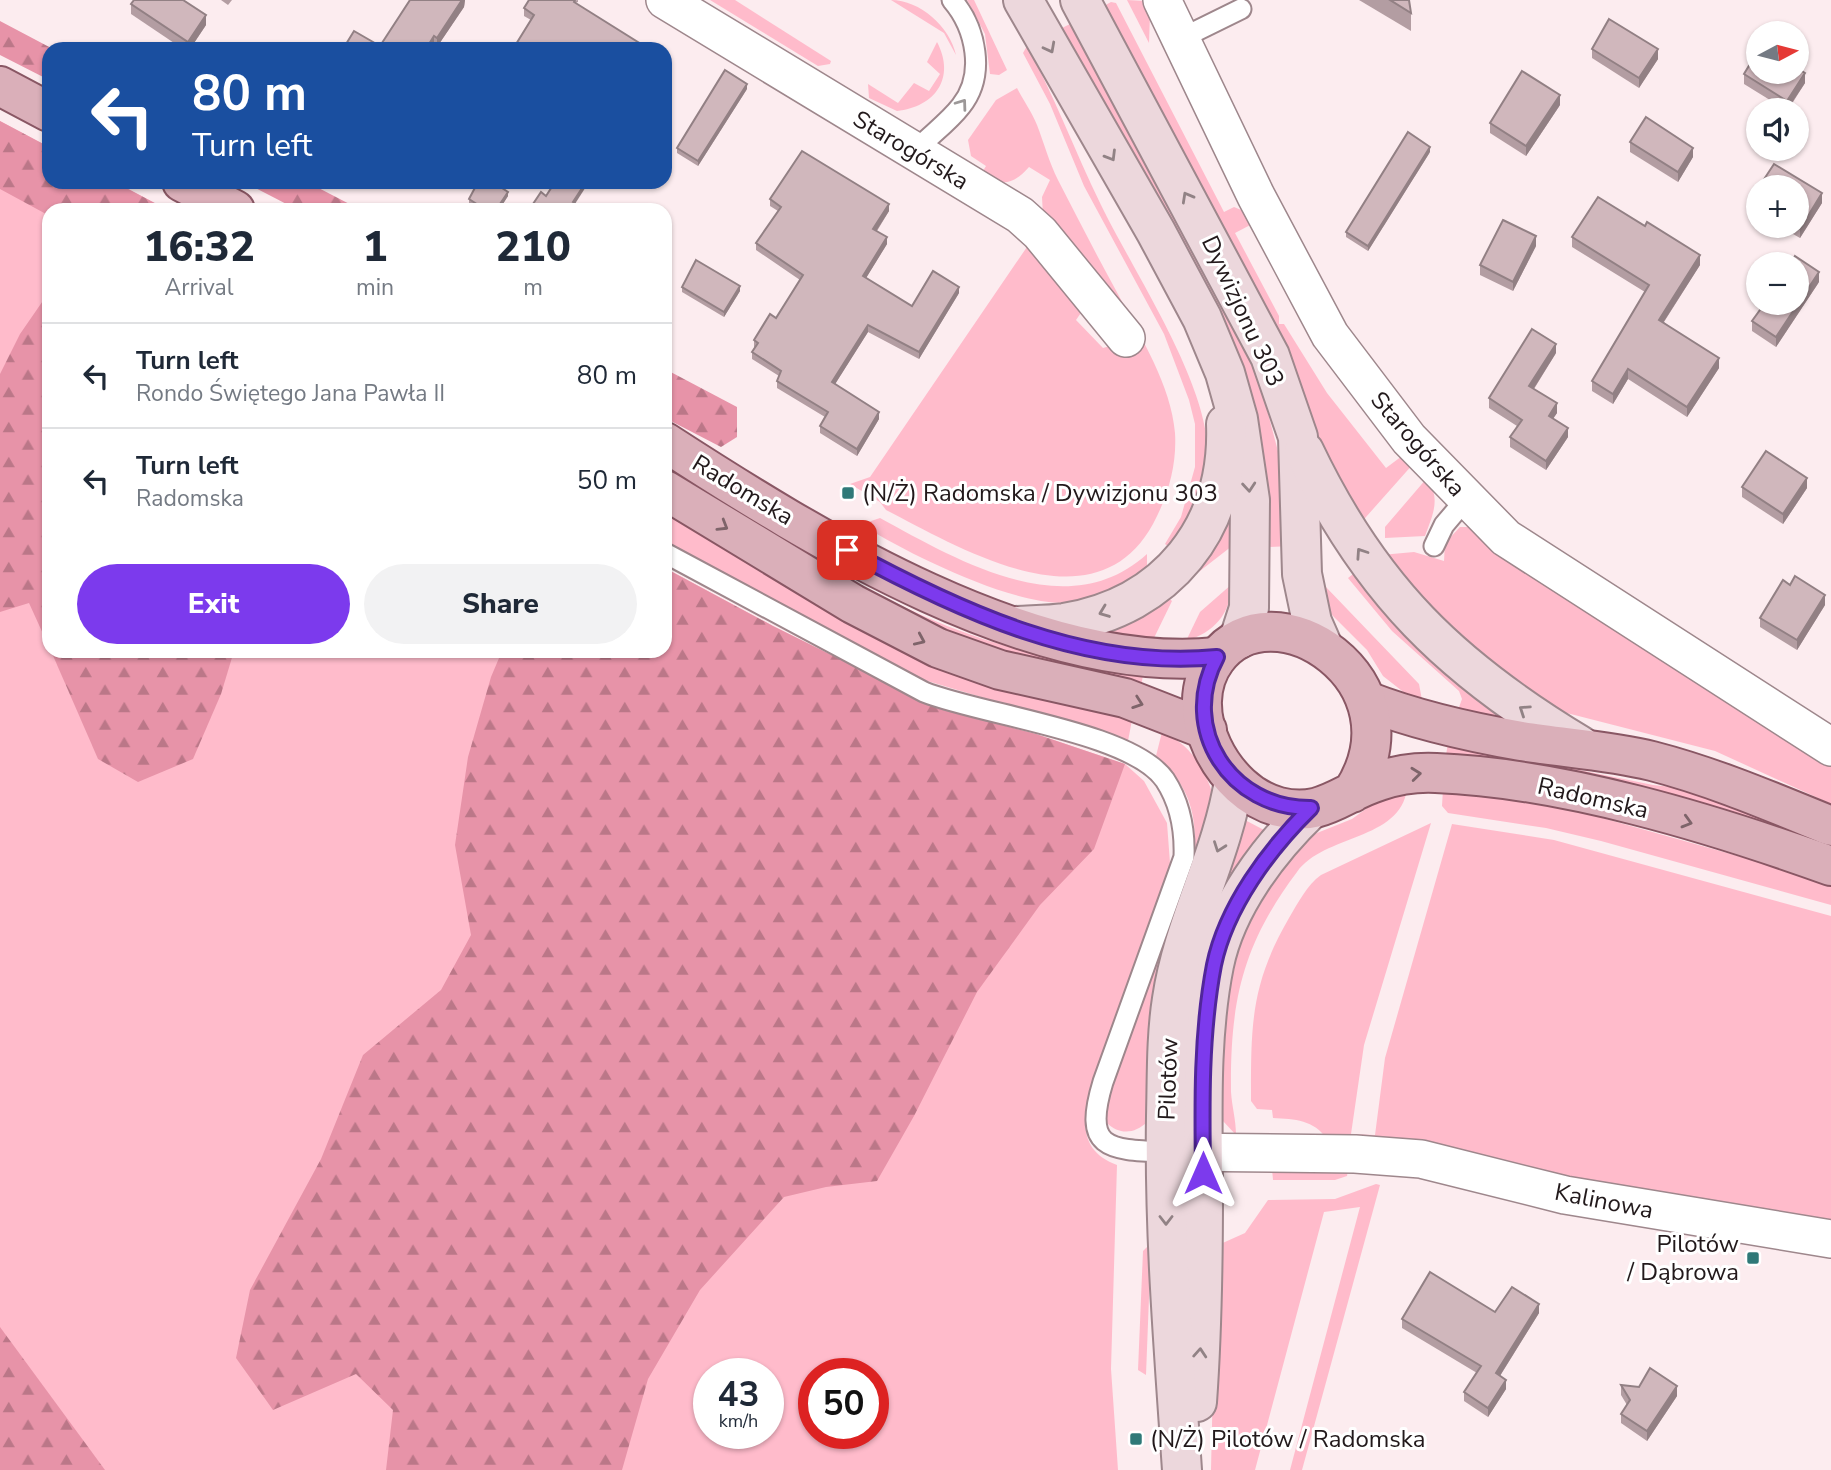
<!DOCTYPE html>
<meta charset="utf-8">
<style>
:root{--surface:#fff;--page:#f2f2f3;--text:#1f2937;--muted:#747a83;--line:#e0e1e3;--accent:#7c3aed}
body{margin:0;font-family:"Nunito Sans",sans-serif;background:var(--page);color:var(--text);height:100vh;display:flex;flex-direction:column;font-size:26px;white-space:nowrap}
*{box-sizing:border-box;margin:0}
p{font-size:23px;color:var(--muted)}
.icon{flex:none;width:38px;height:38px;fill:none;stroke:currentColor;stroke-width:2;stroke-linecap:round;stroke-linejoin:round}
.map{position:relative;flex:1;overflow:hidden}
.panel{position:absolute;left:42px;top:203px;width:630px;height:455px;display:flex;flex-direction:column;background:var(--surface);border-radius:21px;box-shadow:0 2px 5px #0004}
.panel>*{flex:none}
.guide{position:absolute;left:42px;top:42px;width:630px;height:147px;border-radius:21px;box-shadow:0 2px 5px #0004;background:#1a4fa0;color:#fff;overflow:hidden}
.needle{width:46px;rotate:83deg}
.fabs{position:absolute;left:1746px;top:21px;display:grid;gap:14px}
.fabs a{display:grid;place-items:center;width:63px;height:63px;border-radius:50%;background:var(--surface);box-shadow:0 2px 5px #0004;font-size:35px}
.speed{position:absolute;left:693px;top:1358px;display:flex;gap:14px;font-size:35px;font-weight:700;text-align:center}
.speed>*{display:grid;place-content:center;width:91px;height:91px;border-radius:50%;background:var(--surface);box-shadow:0 2px 5px #0004;line-height:1}
.speed small{font-size:18px;font-weight:400}
.speed .limit{border:10px solid #d22;background:#fff;color:#111}
.pin{position:absolute;display:grid;place-items:center;width:60px;height:60px;color:#fff;margin:-30px;border-radius:14px;box-shadow:0 4px 10px #0006}
.me{position:absolute;width:77px;margin:-38px;rotate:0deg;stroke-linejoin:round;filter:drop-shadow(0 0 5px #0008)}
.turn{display:flex;align-items:center;gap:24px;height:147px;padding:0 35px;font-size:32px}
.turn .icon{width:91px;height:91px;stroke-width:2.5}
.turn b{display:block;font-size:49px;line-height:60px}
.eta{display:flex;justify-content:space-evenly;align-items:center;height:119px;text-align:center}
.eta b{font-size:42px;font-weight:800;line-height:49px}
.primary-button{display:flex;gap:14px;margin-top:auto;padding:14px 35px}
.primary-button a{flex:1;height:80px;border-radius:42px;background:var(--accent);color:#fff;font-size:28px;font-weight:800;line-height:80px;text-align:center}
.primary-button a+a{background:var(--page);color:var(--text)}
ul{padding:0;list-style:none}
li{display:flex;align-items:center;gap:21px;height:105px;padding:0 35px;border-top:2px solid var(--line)}
li div{flex:1}
li b{display:block;font-size:26px}
li em{font-style:normal}
.map>svg:first-child{display:block}
.grass{fill:#ffbbcb;fill-rule:evenodd}
.forest{fill:url(#forest-firs)}
.lines{fill:none;stroke-linecap:round;stroke-linejoin:round}
.lane-casing{stroke:#9e878c;stroke-width:23}
.street-casing{stroke:#9e878c;stroke-width:40}
.secondary-casing{stroke:#9e878c;stroke-width:42}
.primary-casing{stroke:#895764;stroke-width:42}
.lane{stroke:#fff;stroke-width:19}
.street{stroke:#fff;stroke-width:37}
.secondary{stroke:#ecd7dc;stroke-width:38}
.primary{stroke:#daafb9;stroke-width:38}
.wall{fill:#b39da2}
.shaded-wall{fill:#928084}
.building{fill:#d0b7bc;stroke:#928084;stroke-width:2}
.oneway{stroke:#918285}
.oneway2{stroke:#9c9898}
.oneway3{stroke:#7e646a}
.route-casing{stroke:#51269a;stroke-width:18}
.route{stroke:#7c3aed;stroke-width:12}
.poi-dot{fill:#2f7978;stroke:#fff;stroke-width:2.5}
.labels{text-anchor:middle;stroke-width:6;stroke-linejoin:round;paint-order:stroke}
.street-label{font-size:24px;fill:#22191b;stroke:#fff}
.poi-label{font-size:24px;fill:#22191b;stroke:#fff;text-anchor:start}
</style>
<div class="map">
<svg width="1831" height="1470" viewBox="0 0 1831 1470">
<defs>
<pattern id="forest-firs" width="22" height="20" patternUnits="userSpaceOnUse" patternTransform="scale(1.75)"><rect width="22" height="20" fill="#e793a8"/><path d="M5 1l3.5 6h-7zM16 11l3.5 6h-7z" fill="#b78"/></pattern>
</defs>
<rect width="100%" height="100%" fill="#fcecef"/>
<g class="grass">
<polygon points="710,0 735,0 831,61 830,64 818,66"/>
<path d="M891,0C920,0 950,27 956,55L944,33Z"/>
<polygon points="967,0 974,0 1007,70 999,75 990,74 985,34"/>
<polygon points="1127,0 1145,1 1150,14 1149,43"/>
<polygon points="1111,2 1116,3 1224,212 1234,207 1251,214 1256,222 1235,233 1279,316 1279,324 1284,324 1327,393 1386,468 1406,453 1414,463 1358,526 1332,475 1292,364 1102,7"/>
<polygon points="1072,23 1259,379 1285,478 1291,546 1268,547 1268,504 1056,31"/>
<path d="M937,42C956,78 935,107 897,111L869,98L868,84L898,103L914,83L929,91L940,74L927,62Z"/>
<path d="M1027,46C1055,97 1075,152 1101,205C1134,273 1209,383 1208,457C1208,492 1189,521 1175,551L1165,544L1181,517L1195,467V424L1189,400L1164,334L1084,186L1050,104L1023,53Z"/>
<path d="M1017,88C1023,100 1032,112 1037,125C1044,143 1049,162 1058,180C1078,219 1098,258 1119,296C1141,338 1171,385 1175,433C1177,465 1168,496 1153,524C1095,630 962,549 886,510L880,502L850,484L870,477L1029,244L1085,307L1076,320L1103,348L1117,344L1043,216L1042,197L1050,180L1029,167C1012,186 1003,185 980,176L986,166L971,156L968,140L996,100Z"/>
<path d="M0,121L49,147V182H115L168,210H49V651H665V568L773,626L940,709L1036,734L1125,764L1144,781L1167,823L1170,863L1166,881L1085,1119C1085,1143 1094,1156 1117,1165L1111,1369L1118,1470H0ZM709,1374H768V1433H709ZM814,1374H873V1433H814Z"/>
<path d="M665,465C756,521 847,586 947,626C1011,651 1076,665 1143,675L1141,687L1032,662L917,621L665,475Z"/>
<path d="M1427,478C1441,499 1433,514 1425,536L1385,538V527Z"/>
<polygon points="665,505 932,665 995,688 1132,720 1128,741 924,680 665,543"/>
<polygon points="1233,512 1232,546 1196,574 1191,570 1223,513"/>
<path d="M880,518C959,561 1068,626 1147,554V577C1125,585 1099,599 1076,602C1022,611 911,555 865,527L868,522Z"/>
<polygon points="1460,527 1469,527 1831,757 1831,804 1715,751 1555,710 1436,624 1381,555 1414,552 1444,561 1445,543"/>
<polygon points="1357,571 1504,718 1458,710 1462,699 1459,691 1392,631 1348,578"/>
<path d="M1232,584C1230,615 1214,632 1186,641L1200,612Z"/>
<polygon points="1324,585 1419,684 1422,700 1406,694 1383,676 1367,650 1329,612"/>
<polygon points="1165,595 1172,601 1153,640 1101,632"/>
<path d="M1162,732C1190,744 1204,767 1213,795L1147,1122C1135,1134 1119,1135 1107,1123L1105,1112L1107,1098L1194,855C1198,813 1188,784 1156,756Z"/>
<polygon points="1448,743 1653,785 1700,790 1831,839 1831,848 1446,755"/>
<path d="M1407,789C1400,841 1324,834 1297,872C1242,945 1230,1002 1231,1092C1232,1107 1236,1120 1236,1135L1223,1121L1219,1107L1223,996L1242,936L1267,893L1301,843L1317,833L1352,819L1381,798Z"/>
<polygon points="1443,789 1581,812 1831,882 1831,905 1601,841 1546,828 1448,813 1442,806"/>
<polygon points="1245,820 1264,830 1219,906 1211,901"/>
<path d="M1431,823L1364,1045L1351,1134L1375,1135L1385,1058L1452,824L1554,840L1831,916V1223L1327,1139C1314,1120 1295,1119 1273,1118L1272,1110L1257,1109L1251,1101C1251,1027 1250,985 1289,918C1298,903 1307,885 1321,875Z"/>
<polygon points="1272,1169 1348,1170 1347,1176 1335,1180 1273,1180"/>
<polygon points="1376,1184 1380,1185 1302,1470 1290,1470 1360,1207 1324,1212 1255,1470 1211,1470 1216,1246 1245,1233 1268,1200 1335,1199"/>
<polygon points="1148,1246 1151,1246 1146,1375 1138,1370 1143,1251"/>
</g>
<g class="forest">
<polygon points="0,21 53,49 49,49 49,80 0,55"/>
<polygon points="0,121 49,147 49,182 115,182 168,210 49,210 49,269 46,214 0,189"/>
<polygon points="244,182 307,182 361,210 298,210"/>
<polygon points="49,292 49,647 29,603 0,612 0,374 20,334"/>
<polygon points="665,369 737,407 737,437 721,447 665,418"/>
<polygon points="665,568 773,626 940,709 1036,734 1125,764 1094,849 1040,905 977,992 914,1116 877,1181 826,1187 784,1197 700,1290 648,1379 622,1470 386,1470 393,1410 356,1374 273,1410 236,1358 250,1290 321,1159 363,1055 441,990 471,935 455,845 468,757 491,677 502,651 665,651"/>
<polygon points="51,651 234,651 221,694 193,759 138,782 98,759"/>
<polygon points="0,1327 105,1470 0,1470"/>
</g>
<g class="lines">
<g class="lane-casing">
<g id="lane">
<polyline points="1178,40 1241,9"/>
<path d="M914,152C929,136 948,123 961,106C986,75 976,28 952,0"/>
<polyline points="1434,546 1444,525 1466,499"/>
<path d="M665,553L924,692C981,715 1132,732 1165,780C1180,803 1185,830 1184,857L1103,1082C1083,1148 1106,1150 1165,1152"/>
</g>
</g>
<g class="street-casing">
<g id="street">
<polyline points="665,0 1020,215 1040,233 1126,338"/>
<polyline points="1162,0 1256,196 1330,335 1409,439 1506,538 1831,747"/>
<polyline points="1172,1152 1355,1154 1421,1159 1565,1195 1831,1239"/>
</g>
</g>
<g class="secondary-casing">
<g id="secondary">
<polyline points="1023,0 1156,232 1202,318 1225,373 1238,419 1250,500 1249,608 1239,639"/>
<polyline points="1080,0 1270,356 1298,437 1302,574 1312,622 1323,647"/>
<path d="M1304,451C1370,590 1451,668 1581,746"/>
<path d="M1016,626C1032,625 1049,625 1064,623C1167,606 1230,528 1226,424"/>
<path d="M1197,1402C1202,1332 1203,1263 1203,1194C1203,1118 1199,1040 1214,965C1226,906 1269,849 1311,809"/>
<path d="M1182,1470C1174,1352 1164,1234 1166,1116C1167,1077 1166,1037 1172,999C1183,924 1222,856 1234,781"/>
</g>
</g>
<g class="primary-casing">
<g id="primary">
<polyline points="0,86 49,112"/>
<polyline points="182,182 235,210"/>
<path d="M665,442C813,538 1035,676 1217,657"/>
<polyline points="665,490 853,604 938,648 1000,670 1125,698 1207,730"/>
<path d="M1367,701C1416,720 1469,732 1521,741C1564,748 1608,750 1652,761C1714,777 1772,802 1831,826"/>
<path d="M1352,793C1425,681 1272,582 1216,659C1178,710 1223,793 1279,807C1323,818 1342,792 1379,781C1397,775 1417,772 1436,773C1564,778 1711,823 1831,866"/>
</g>
</g>
<use href="#lane" class="lane"/>
<use href="#street" class="street"/>
<use href="#secondary" class="secondary"/>
<use href="#primary" class="primary"/>
</g>
<g class="wall">
<polygon points="221,0 232,0 228,5"/>
<polygon points="410,0 465,0 464,7 437,47 434,45"/>
<polygon points="578,0 578,2 531,20 524,16 524,8"/>
<polygon points="1359,0 1409,0 1411,13 1411,31"/>
<polygon points="131,4 206,25 190,49 183,49 131,14"/>
<polygon points="1592,49 1658,59 1639,88 1592,58"/>
<polygon points="1744,74 1805,83 1788,110 1786,110 1744,84"/>
<polygon points="747,89 698,166 677,153 677,148"/>
<polygon points="1560,105 1526,156 1490,133 1490,123"/>
<polygon points="1630,142 1693,157 1678,182 1630,152"/>
<polygon points="1430,152 1368,251 1346,237 1346,232"/>
<polygon points="1774,164 1822,193 1822,203 1800,238 1779,226 1797,226 1797,187 1759,187 1759,213 1751,208 1751,199"/>
<polygon points="508,196 499,210 478,210 469,204 469,199"/>
<polygon points="770,199 889,211 877,231 887,244 866,278 912,306 959,293 919,359 868,332 835,384 879,419 857,456 820,433 820,426 825,417 777,388 777,381 779,376 752,359 752,352 755,348 754,347 754,340 776,318 800,280 756,250 756,243 778,211 770,206"/>
<polygon points="1572,237 1700,265 1664,322 1719,368 1687,417 1628,379 1613,404 1592,391 1592,381 1645,292 1572,247"/>
<polygon points="1536,246 1513,291 1480,275 1480,265"/>
<polygon points="1819,282 1776,347 1752,331 1752,321"/>
<polygon points="682,287 740,291 724,317 682,292"/>
<polygon points="1556,353 1534,389 1557,413 1553,418 1568,437 1546,470 1510,447 1510,437 1517,426 1489,408 1489,398"/>
<polygon points="1742,487 1807,488 1783,524 1742,497"/>
<polygon points="1825,605 1797,650 1760,627 1760,618"/>
<polygon points="1495,1312 1539,1313 1500,1376 1506,1389 1488,1417 1464,1401 1464,1392 1477,1373 1402,1328 1402,1319"/>
<polygon points="1621,1385 1639,1387 1677,1396 1647,1441 1621,1423 1621,1414 1627,1405 1621,1395"/>
</g>
<g class="shaded-wall">
<polygon points="461,0 465,0 464,7 437,47 437,38"/>
<polygon points="206,15 206,25 190,49 188,49 188,42"/>
<polygon points="434,36 434,45 432,49 426,49"/>
<polygon points="1658,49 1658,59 1639,88 1639,78"/>
<polygon points="1805,73 1805,83 1787,110 1787,101"/>
<polygon points="747,84 747,89 698,166 698,161"/>
<polygon points="1560,95 1560,105 1526,156 1526,146"/>
<polygon points="1430,147 1430,152 1368,251 1368,246"/>
<polygon points="1693,148 1693,157 1678,182 1678,172"/>
<polygon points="586,182 589,182 573,207 573,202"/>
<polygon points="508,192 508,196 499,210 496,210"/>
<polygon points="1822,193 1822,203 1800,238 1800,229"/>
<polygon points="889,204 889,211 873,236 873,229"/>
<polygon points="1536,236 1536,246 1513,291 1513,282"/>
<polygon points="887,237 887,244 863,283 863,276"/>
<polygon points="1700,255 1700,265 1659,329 1659,320"/>
<polygon points="1819,272 1819,282 1776,347 1776,337"/>
<polygon points="740,286 740,291 724,317 724,312"/>
<polygon points="959,287 959,293 919,359 919,352"/>
<polygon points="868,325 868,332 832,389 832,382"/>
<polygon points="1556,344 1556,353 1529,396 1529,386"/>
<polygon points="1719,358 1719,368 1687,417 1687,407"/>
<polygon points="1628,369 1628,379 1613,404 1613,394"/>
<polygon points="1557,403 1557,413 1549,425 1549,416"/>
<polygon points="879,412 879,419 857,456 857,449"/>
<polygon points="1568,428 1568,437 1546,470 1546,461"/>
<polygon points="1807,478 1807,488 1783,524 1783,514"/>
<polygon points="1825,595 1825,605 1797,650 1797,640"/>
<polygon points="1539,1304 1539,1313 1496,1382 1496,1373"/>
<polygon points="1506,1380 1506,1389 1488,1417 1488,1408"/>
<polygon points="1677,1386 1677,1396 1647,1441 1647,1431"/>
</g>
<g class="building">
<polygon points="134,0 183,0 206,15 188,42 131,4"/>
<polygon points="410,0 462,0 437,38 434,36 426,49 343,49 354,31 380,46"/>
<polygon points="529,0 575,0 574,2 649,49 513,49 534,15 524,8"/>
<polygon points="1390,0 1409,0 1411,13"/>
<polygon points="1609,19 1658,49 1639,78 1592,49"/>
<polygon points="1759,49 1759,72 1797,72 1797,68 1805,73 1787,101 1744,74"/>
<polygon points="725,70 747,84 698,161 677,148"/>
<polygon points="1522,71 1560,95 1526,146 1490,123"/>
<polygon points="1646,117 1693,148 1678,172 1630,142"/>
<polygon points="1408,132 1430,147 1368,246 1346,232"/>
<polygon points="802,151 889,204 873,229 887,237 863,276 912,306 933,271 959,287 919,352 868,325 832,382 879,412 857,449 820,426 828,412 777,381 781,371 752,352 758,343 754,340 770,314 776,318 803,275 756,243 781,207 770,199"/>
<polygon points="1774,164 1822,193 1800,229 1795,226 1797,226 1797,187 1759,187 1759,203 1751,199"/>
<polygon points="478,182 493,182 508,192 496,210 486,210 469,199"/>
<polygon points="555,182 586,182 573,202 586,210 529,210 541,192 546,196"/>
<polygon points="1598,197 1645,226 1647,222 1700,255 1659,320 1719,358 1687,407 1628,369 1613,394 1592,381 1649,285 1572,237"/>
<polygon points="1503,220 1536,236 1513,282 1480,265"/>
<polygon points="1795,256 1819,272 1776,337 1752,321 1765,303 1797,303 1797,264 1790,264"/>
<polygon points="696,260 740,286 724,312 682,287"/>
<polygon points="1532,329 1556,344 1529,386 1557,403 1549,416 1568,428 1546,461 1510,437 1522,420 1489,398"/>
<polygon points="1766,451 1807,478 1783,514 1742,487"/>
<polygon points="1795,576 1825,595 1797,640 1760,618 1783,580 1790,585"/>
<polygon points="1430,1272 1495,1312 1512,1287 1539,1304 1496,1373 1506,1380 1488,1408 1464,1392 1481,1366 1402,1319"/>
<polygon points="1650,1368 1677,1386 1647,1431 1621,1414 1630,1400 1621,1385 1639,1387"/>
</g>
<defs><path id="oneway-chevron" d="M-2-3.5L2.5 0L-2 3.5" fill="none" stroke-width="1.6" stroke-linecap="round" stroke-linejoin="round" transform="scale(1.75)"/></defs>
<g class="oneway">
<use href="#oneway-chevron" transform="translate(1050 48) rotate(62)"/>
<use href="#oneway-chevron" transform="translate(1111 156) rotate(59)"/>
<use href="#oneway-chevron" transform="translate(1187 197) rotate(-119)"/>
<use href="#oneway-chevron" transform="translate(1249 487) rotate(85)"/>
<use href="#oneway-chevron" transform="translate(1361 553) rotate(-124)"/>
<use href="#oneway-chevron" transform="translate(1104 612) rotate(159)"/>
<use href="#oneway-chevron" transform="translate(1524 710) rotate(-146)"/>
<use href="#oneway-chevron" transform="translate(1219 847) rotate(110)"/>
<use href="#oneway-chevron" transform="translate(1166 1220) rotate(90)"/>
<use href="#oneway-chevron" transform="translate(1200 1353) rotate(-86)"/>
</g>
<use class="oneway2" href="#oneway-chevron" transform="translate(962 104) rotate(-54)"/>
<g class="oneway3">
<use href="#oneway-chevron" transform="translate(723 526) rotate(31)"/>
<use href="#oneway-chevron" transform="translate(920 640) rotate(24)"/>
<use href="#oneway-chevron" transform="translate(1138 703) rotate(19)"/>
<use href="#oneway-chevron" transform="translate(1416 774) rotate(-6)"/>
<use href="#oneway-chevron" transform="translate(1687 822) rotate(16)"/>
</g>
<g class="lines">
<g class="route-casing">
<path id="route" d="M847,550C959,611 1086,670 1217,657C1178,729 1231,809 1311,808C1269,849 1226,907 1214,965C1201,1033 1202,1104 1203,1173"/>
</g>
<use href="#route" class="route"/>
</g>
<g class="poi-dot">
<rect x="841" y="486" width="14" height="14" rx="3.5"/>
<rect x="1746" y="1251" width="14" height="14" rx="3.5"/>
<rect x="1129" y="1432" width="14" height="14" rx="3.5"/>
</g>
<g class="labels">
<g class="street-label">
<text transform="translate(911 150) rotate(31)" y="8">Starogórska</text>
<text transform="translate(1243 311) rotate(65)" y="8">Dywizjonu 303</text>
<text transform="translate(1418 444) rotate(49)" y="8">Starogórska</text>
<text transform="translate(743 490) rotate(31)" y="8">Radomska</text>
<text transform="translate(1593 798) rotate(13)" y="8">Radomska</text>
<text transform="translate(1168 1079) rotate(-88)" y="8">Pilotów</text>
<text transform="translate(1604 1201) rotate(11)" y="8">Kalinowa</text>
</g>
<g class="poi-label">
<text x="862" y="501">(N/Ż) Radomska / Dywizjonu 303</text>
<text x="1739" y="1252" text-anchor="end">Pilotów<tspan x="1739" dy="28">/ Dąbrowa</tspan></text>
<text x="1150" y="1447">(N/Ż) Pilotów / Radomska</text>
</g>
</g>
</svg>
<div class="fabs">
<a><svg class="needle" viewBox="-14 -14 28 28"><path d="M0-13l5 13h-10z" fill="#e53935"/><path d="M0 13l5-13h-10z" fill="#747a83"/></svg></a>
<a><svg class="icon" aria-label="sound" viewBox="0 0 24 24"><path d="M4 9h4l5-4v14l-5-4H4zM17 9q2 3 0 6"/></svg></a>
<a>+</a>
<a>−</a>
</div>
<div class="speed"><div>43<small>km/h</small></div><div class="limit">50</div></div>
<div class="pin" style="left:847px;top:550px;background:#d93025"><svg class="icon" aria-label="arrive" viewBox="0 0 24 24"><path d="M6 21V4h12l-3 4 3 4H6"/></svg></div>
<svg class="me" style="left:1203px;top:1173px" viewBox="-20 -20 40 40"><path d="M0-17L14 15 0 8-14 15z" fill="#7c3aed" stroke="#fff" stroke-width="4"/></svg>
<div class="guide">
<div class="turn"><svg class="icon" aria-label="left" viewBox="0 0 24 24"><path d="M17 20v-9H6M10 6l-5 5 5 5"/></svg><div><b>80 m</b>Turn left</div></div>
</div>
<section class="panel">
<div class="eta">
<div><b>16:32</b><p>Arrival</p></div>
<div><b>1</b><p>min</p></div>
<div><b>210</b><p>m</p></div>
</div>
<ul>
<li><svg class="icon" aria-label="left" viewBox="0 0 24 24"><path d="M17 20v-9H6M10 6l-5 5 5 5"/></svg><div><b>Turn left</b><p>Rondo Świętego Jana Pawła II</p></div><em>80 m</em></li>
<li><svg class="icon" aria-label="left" viewBox="0 0 24 24"><path d="M17 20v-9H6M10 6l-5 5 5 5"/></svg><div><b>Turn left</b><p>Radomska</p></div><em>50 m</em></li>
</ul>
<div class="primary-button"><a>Exit</a><a>Share</a></div>
</section>
</div>
